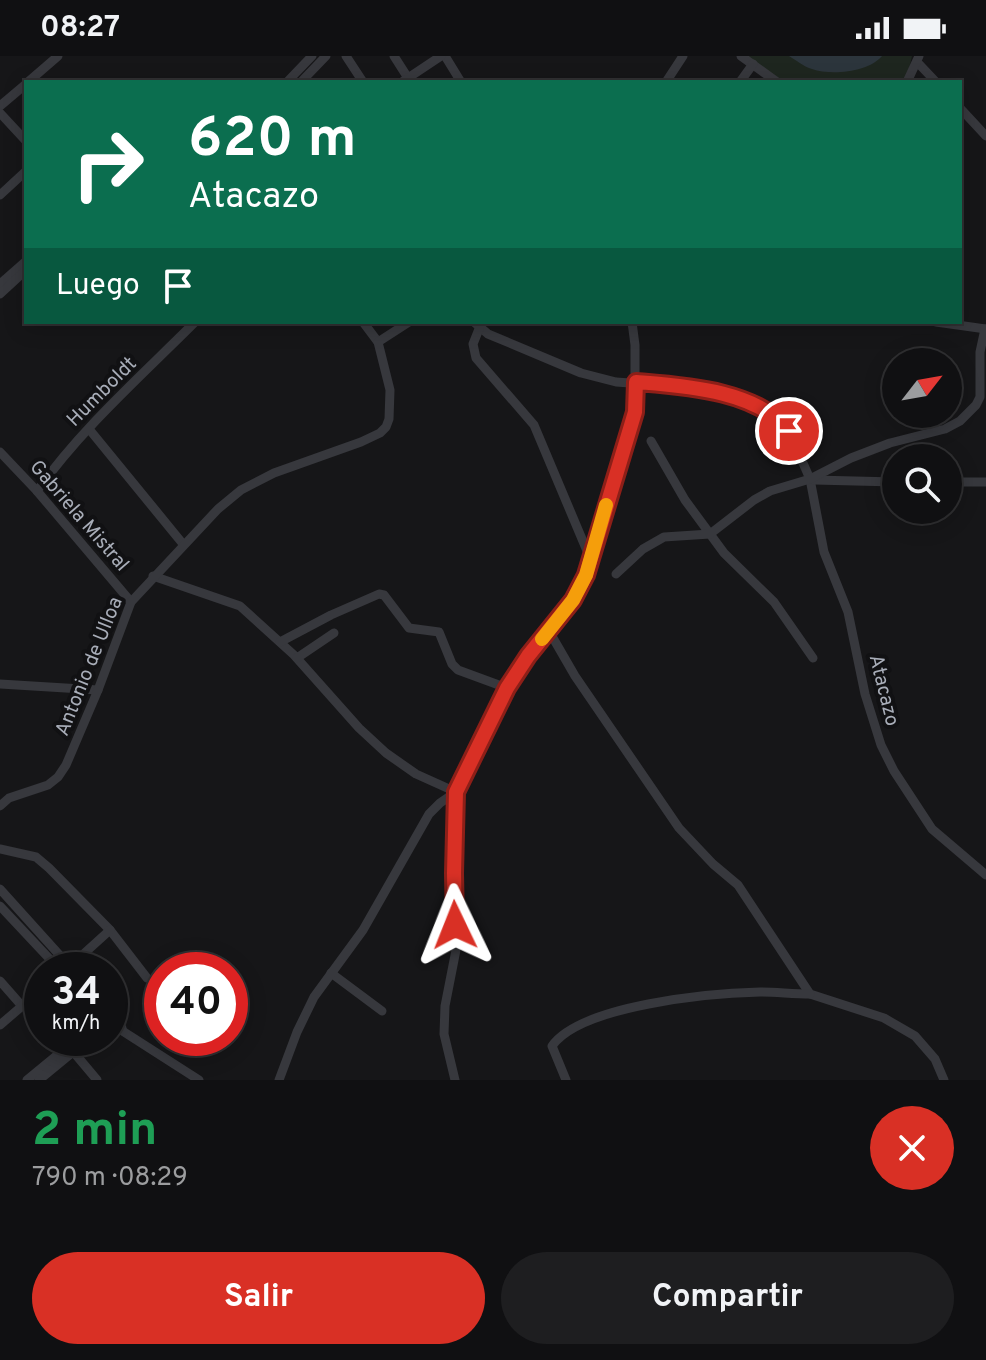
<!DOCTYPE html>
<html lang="es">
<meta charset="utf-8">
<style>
:root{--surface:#101012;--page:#1e1e20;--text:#f1f3f6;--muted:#9c9d9f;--line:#303032;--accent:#d93025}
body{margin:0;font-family:Overpass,sans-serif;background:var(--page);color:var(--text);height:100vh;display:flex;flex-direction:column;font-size:30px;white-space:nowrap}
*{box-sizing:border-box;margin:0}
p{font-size:26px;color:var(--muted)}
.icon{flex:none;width:44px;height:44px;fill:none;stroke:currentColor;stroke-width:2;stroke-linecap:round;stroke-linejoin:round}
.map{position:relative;height:1024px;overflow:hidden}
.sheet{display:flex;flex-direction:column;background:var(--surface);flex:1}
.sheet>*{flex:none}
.guide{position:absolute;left:24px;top:24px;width:938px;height:244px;border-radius:0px;box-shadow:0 4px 20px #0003,0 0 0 2px var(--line);background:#0b6e4f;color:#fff;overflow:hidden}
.needle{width:52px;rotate:59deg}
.tools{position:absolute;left:882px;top:292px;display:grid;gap:16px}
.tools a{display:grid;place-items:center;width:80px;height:80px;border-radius:50%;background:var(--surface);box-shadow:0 4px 20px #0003,0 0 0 2px var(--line);font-size:40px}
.speed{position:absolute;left:24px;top:896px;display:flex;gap:16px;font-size:40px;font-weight:700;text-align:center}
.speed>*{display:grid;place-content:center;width:104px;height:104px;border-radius:50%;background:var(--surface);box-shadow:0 4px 20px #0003,0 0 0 2px var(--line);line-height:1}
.speed small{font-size:20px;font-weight:400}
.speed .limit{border:12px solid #d22;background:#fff;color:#111}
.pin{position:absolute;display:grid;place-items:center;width:68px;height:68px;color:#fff;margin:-34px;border:4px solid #fff;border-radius:50%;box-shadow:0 2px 8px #0007}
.me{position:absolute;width:88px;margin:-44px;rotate:358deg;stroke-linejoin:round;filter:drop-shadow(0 0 6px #0008)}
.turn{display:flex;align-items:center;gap:28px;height:168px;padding:0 32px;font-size:36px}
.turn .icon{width:104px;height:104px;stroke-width:2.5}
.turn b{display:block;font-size:56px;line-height:68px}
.then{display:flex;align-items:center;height:76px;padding:0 32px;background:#0003;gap:16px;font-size:30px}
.round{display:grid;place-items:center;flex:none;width:84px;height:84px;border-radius:42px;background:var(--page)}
.summary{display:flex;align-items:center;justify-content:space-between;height:136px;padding:0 32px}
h1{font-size:48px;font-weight:700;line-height:60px;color:#1e9e55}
.cta{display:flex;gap:16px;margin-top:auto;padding:16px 32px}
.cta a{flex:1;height:92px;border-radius:48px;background:var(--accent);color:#fff;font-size:32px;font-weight:700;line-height:92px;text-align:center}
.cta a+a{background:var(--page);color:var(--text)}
.status{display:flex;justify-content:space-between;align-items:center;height:56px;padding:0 40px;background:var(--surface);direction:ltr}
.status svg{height:22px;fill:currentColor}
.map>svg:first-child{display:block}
.green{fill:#1e261f}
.water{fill:#2c353c}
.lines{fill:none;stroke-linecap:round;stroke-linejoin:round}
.minor{stroke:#37383d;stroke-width:9}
.route-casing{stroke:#8d1f18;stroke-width:20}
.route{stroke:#d93025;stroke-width:14}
.slow{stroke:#f59e0b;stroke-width:14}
.labels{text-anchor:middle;stroke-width:8;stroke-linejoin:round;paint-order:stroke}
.street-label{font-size:20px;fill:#a8adb8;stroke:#111113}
</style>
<div class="status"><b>08:27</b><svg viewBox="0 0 49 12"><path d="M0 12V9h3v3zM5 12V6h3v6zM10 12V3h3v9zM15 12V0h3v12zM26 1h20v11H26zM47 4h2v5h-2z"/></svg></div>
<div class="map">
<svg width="986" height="1024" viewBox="0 0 986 1024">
<rect width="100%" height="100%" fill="#161618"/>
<polygon class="green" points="747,0 912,0 907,22 902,26 782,26"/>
<path class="water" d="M789,0H882C869,16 831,20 812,13C804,11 796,4 789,0Z"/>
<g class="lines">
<g class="minor">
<polyline points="346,0 363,26"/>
<polyline points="394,0 408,22"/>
<polyline points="445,0 461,26"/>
<polyline points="741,0 777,26"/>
<polyline points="918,7 936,26"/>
<polyline points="28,26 58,0"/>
<polyline points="287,26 312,0"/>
<polyline points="301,26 326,0"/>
<polyline points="402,26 441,0"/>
<polyline points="666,26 683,0"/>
<polyline points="740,26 753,8"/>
<polyline points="907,26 919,0"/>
<polyline points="0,50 26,28"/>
<polyline points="960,52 986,80"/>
<polyline points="0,57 26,85"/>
<polyline points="0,139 26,115"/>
<polyline points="0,228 26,205"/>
<polyline points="0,238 26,214"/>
<polyline points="363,266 378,286"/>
<polyline points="474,266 488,278 581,317 616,326 688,331 721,337 769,356 781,365 789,375 810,423 824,496 848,556 865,638 881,689 894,715 932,773 986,819"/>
<polyline points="936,266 986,273"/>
<polyline points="479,273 473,288 476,302 534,369 590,502"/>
<polyline points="89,373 183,488"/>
<polyline points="651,385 685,444 724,497 774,546 813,602"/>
<polyline points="0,396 37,435 131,546"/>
<polyline points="814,424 896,426"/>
<polyline points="948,426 986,426"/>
<path d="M37,435C82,372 141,320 195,266"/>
<polyline points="616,518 643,493 664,481 710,478 754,444 770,435 810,423 851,402 890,387 945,373 960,365 976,349 980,341 980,296 985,273"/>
<polyline points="153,520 240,550 294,599 359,672 386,697 416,718 456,736"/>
<polyline points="549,575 575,620 679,772 713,808 738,829 810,938 884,962 915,980 935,1003 944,1024"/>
<polyline points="280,586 331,559 379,538 384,539 409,572 439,576 452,608 458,614 507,632"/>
<polyline points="297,602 334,577"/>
<polyline points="0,628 98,634"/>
<polyline points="0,750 9,742 48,729 58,721 66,709 98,634 131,546 218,453 241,434 274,417 361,386 380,377 386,371 389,363 390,334 378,286 409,266"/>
<polyline points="0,793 36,801 49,812 110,874 147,922"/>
<polyline points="0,833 73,914"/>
<polyline points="0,850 60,914"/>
<polyline points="68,912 110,874"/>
<polyline points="331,917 382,955"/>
<polyline points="0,925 22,950"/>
<polyline points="110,955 122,972"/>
<polyline points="110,967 199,1024"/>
<polyline points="0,969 42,933"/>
<polyline points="71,993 97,1024"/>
<polyline points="27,1024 78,982"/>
<polyline points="39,1024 90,982"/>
<polyline points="279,1024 297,976 314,941 363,874 429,758 440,747 456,736"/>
<polyline points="455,1024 444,978 445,950 456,894 454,817 456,736 507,632 528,600 573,544 586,519 635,356 635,289 632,266"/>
<path d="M566,1024L552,990C581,949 711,937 760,936C776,936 793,938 810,938"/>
</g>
</g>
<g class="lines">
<g class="route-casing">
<path id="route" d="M455,869L454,817L456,736L507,632L528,600L573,544L586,519L635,356L636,326C684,330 757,334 789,375"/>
</g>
<use href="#route" class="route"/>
<polyline class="slow" points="542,583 573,544 586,519 606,449"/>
</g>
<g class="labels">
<g class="street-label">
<text transform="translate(101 335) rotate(-45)" y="7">Humboldt</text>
<text transform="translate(80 459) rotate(49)" y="7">Gabriela Mistral</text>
<text transform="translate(88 610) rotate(-68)" y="7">Antonio de Ulloa</text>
<text transform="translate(885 634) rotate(76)" y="7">Atacazo</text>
</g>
</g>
</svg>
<div class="tools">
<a><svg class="needle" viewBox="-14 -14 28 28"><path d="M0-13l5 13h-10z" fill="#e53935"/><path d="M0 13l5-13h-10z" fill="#9c9d9f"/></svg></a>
<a><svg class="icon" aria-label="search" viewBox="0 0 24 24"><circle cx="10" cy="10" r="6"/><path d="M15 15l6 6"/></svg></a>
</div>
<div class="speed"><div>34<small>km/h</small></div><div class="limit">40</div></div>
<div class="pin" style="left:789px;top:375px;background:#d93025"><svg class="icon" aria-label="arrive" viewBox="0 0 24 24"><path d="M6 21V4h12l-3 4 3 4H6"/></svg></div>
<svg class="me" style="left:455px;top:869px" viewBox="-20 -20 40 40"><path d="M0-17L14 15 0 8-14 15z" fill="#d93025" stroke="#fff" stroke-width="4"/></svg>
<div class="guide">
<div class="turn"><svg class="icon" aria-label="right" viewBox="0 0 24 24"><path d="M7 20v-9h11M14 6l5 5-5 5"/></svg><div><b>620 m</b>Atacazo</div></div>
<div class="then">Luego<svg class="icon" aria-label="arrive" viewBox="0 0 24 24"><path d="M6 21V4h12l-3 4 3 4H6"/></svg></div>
</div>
</div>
<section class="sheet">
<div class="summary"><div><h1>2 min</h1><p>790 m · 08:29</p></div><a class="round" style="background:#d93025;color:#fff"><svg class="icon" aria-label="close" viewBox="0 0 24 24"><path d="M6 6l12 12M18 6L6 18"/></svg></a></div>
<div class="cta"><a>Salir</a><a>Compartir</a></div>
</section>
